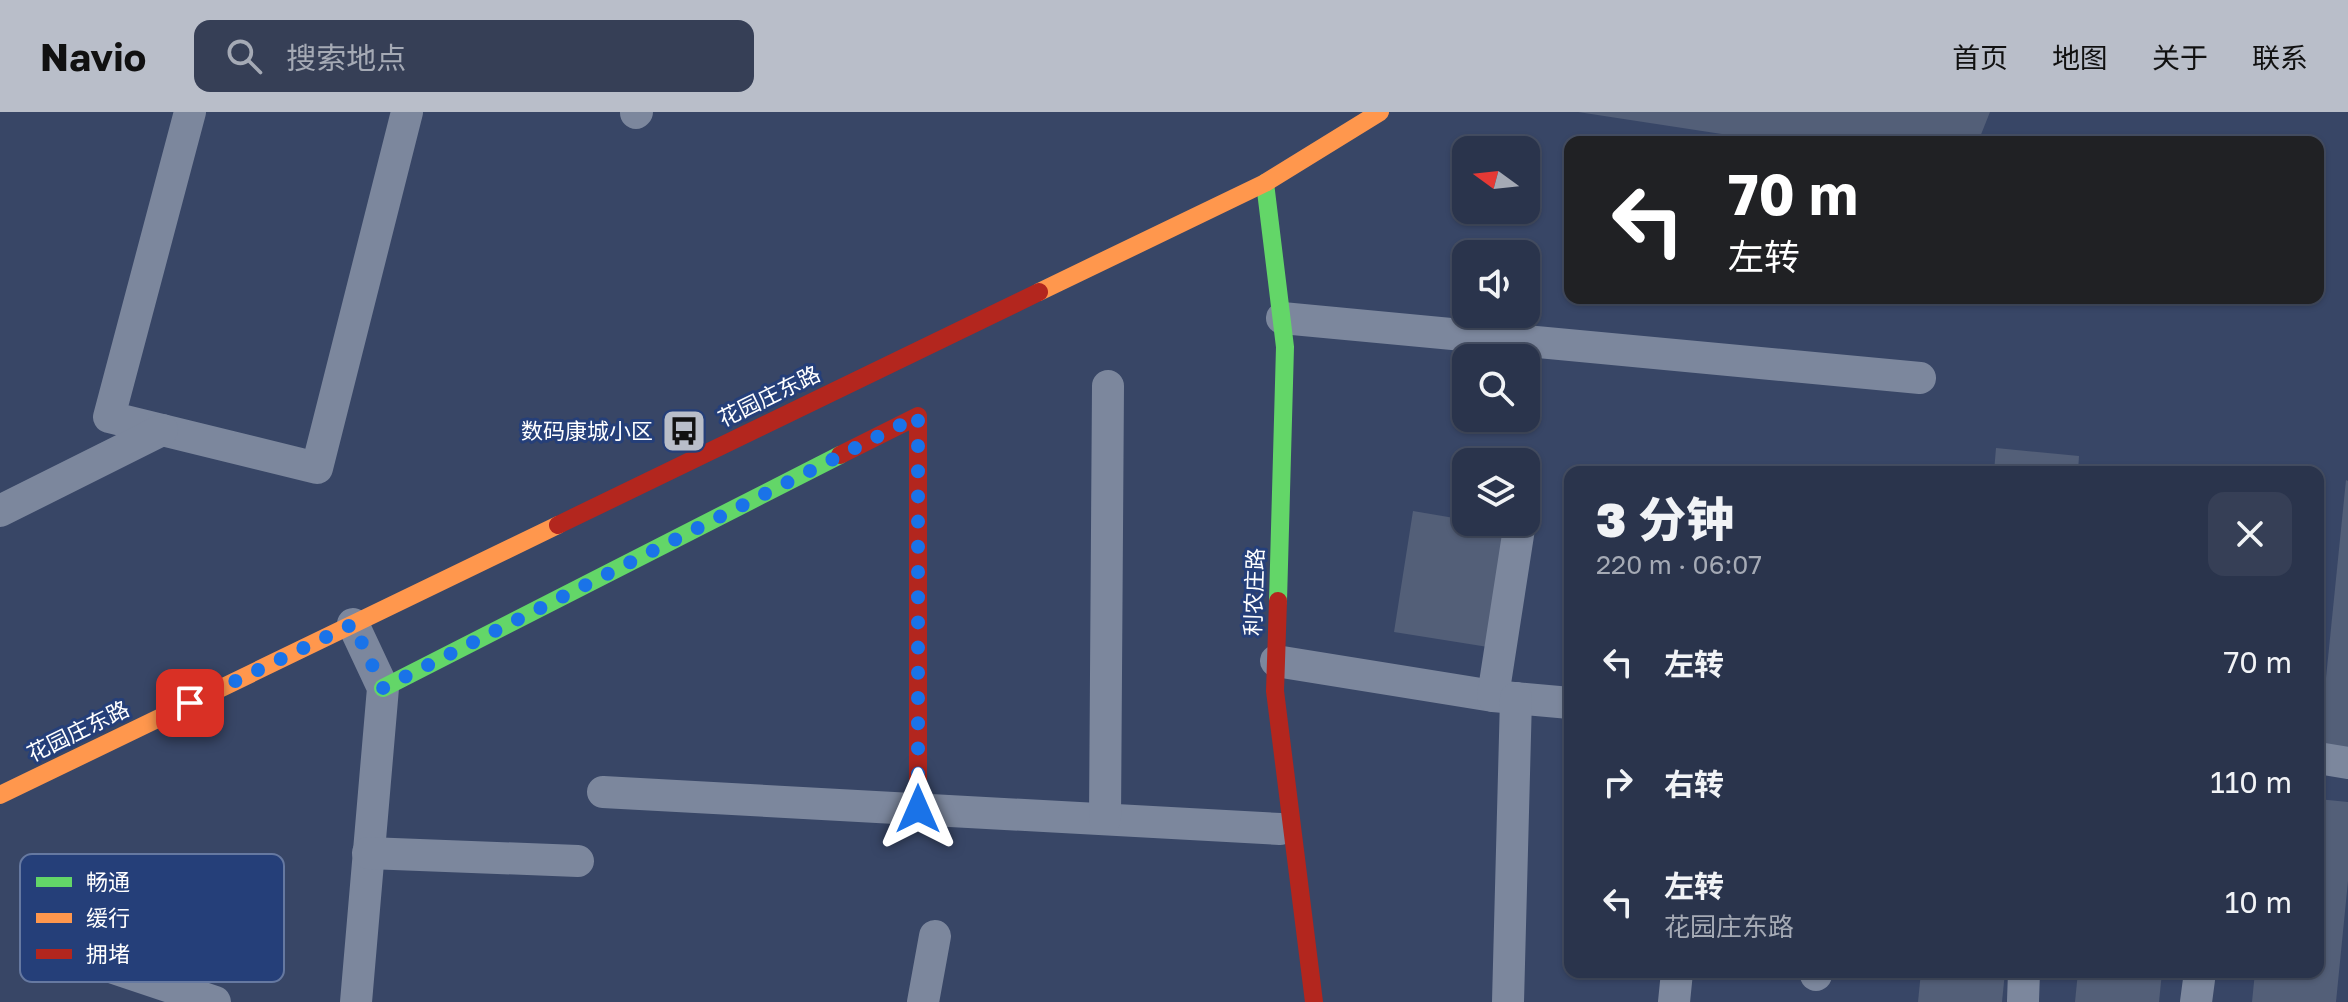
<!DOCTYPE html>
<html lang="zh">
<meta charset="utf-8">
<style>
:root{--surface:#2a344c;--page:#363f56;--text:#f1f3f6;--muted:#a5aab5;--line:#464f64;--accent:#b9bec9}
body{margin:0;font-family:"Golos Text","Noto Sans SC",sans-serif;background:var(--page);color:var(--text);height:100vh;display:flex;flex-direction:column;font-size:30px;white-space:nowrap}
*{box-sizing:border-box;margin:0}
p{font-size:26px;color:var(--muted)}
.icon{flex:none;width:44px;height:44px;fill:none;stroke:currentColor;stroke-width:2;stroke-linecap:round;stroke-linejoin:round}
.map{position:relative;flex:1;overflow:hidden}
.sheet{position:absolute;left:1564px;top:354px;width:760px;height:512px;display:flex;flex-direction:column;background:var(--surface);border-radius:16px;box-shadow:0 2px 6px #0004,0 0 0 2px var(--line)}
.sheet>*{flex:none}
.banner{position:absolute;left:1564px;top:24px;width:760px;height:168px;border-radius:16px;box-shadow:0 2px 6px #0004,0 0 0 2px var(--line);background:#202124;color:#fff;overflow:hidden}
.needle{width:52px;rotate:285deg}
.buttons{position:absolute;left:1452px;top:24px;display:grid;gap:16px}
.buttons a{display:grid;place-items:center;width:88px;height:88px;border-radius:16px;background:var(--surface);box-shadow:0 2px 6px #0004,0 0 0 2px var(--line);font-size:40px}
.pin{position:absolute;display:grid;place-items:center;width:68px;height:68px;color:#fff;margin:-34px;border-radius:16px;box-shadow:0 4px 12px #0006}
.me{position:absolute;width:88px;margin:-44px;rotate:0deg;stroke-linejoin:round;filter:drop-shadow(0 0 6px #0008)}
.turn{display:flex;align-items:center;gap:28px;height:168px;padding:0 32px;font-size:36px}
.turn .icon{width:104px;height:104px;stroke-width:2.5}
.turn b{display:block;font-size:56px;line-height:68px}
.round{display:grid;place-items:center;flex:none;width:84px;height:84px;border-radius:16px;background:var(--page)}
.summary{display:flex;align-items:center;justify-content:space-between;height:136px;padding:0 32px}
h1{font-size:48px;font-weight:800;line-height:60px}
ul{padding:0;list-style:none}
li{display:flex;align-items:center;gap:24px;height:120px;padding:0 32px}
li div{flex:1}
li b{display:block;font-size:30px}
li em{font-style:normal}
header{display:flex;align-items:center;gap:48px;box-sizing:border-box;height:112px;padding:0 40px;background:var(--accent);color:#111}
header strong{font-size:38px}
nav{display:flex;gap:44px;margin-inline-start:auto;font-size:28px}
.search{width:560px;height:72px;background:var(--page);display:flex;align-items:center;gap:20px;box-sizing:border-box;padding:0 28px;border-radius:16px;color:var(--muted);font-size:30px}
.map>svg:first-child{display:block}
.building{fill:#535f78}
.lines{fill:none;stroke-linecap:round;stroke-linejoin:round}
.street{stroke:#7c879d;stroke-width:32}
.fast{stroke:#63d668;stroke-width:18}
.slow{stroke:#ff974d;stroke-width:18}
.jam{stroke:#b3261e;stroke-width:18}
.route{stroke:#1a73e8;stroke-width:14;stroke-dasharray:0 25.2}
.labels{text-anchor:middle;stroke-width:6;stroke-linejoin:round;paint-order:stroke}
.street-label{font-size:22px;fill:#fff;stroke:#253f79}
.poi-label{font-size:22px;fill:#fff;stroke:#253f79;text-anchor:end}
.key{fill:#253f79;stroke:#6679a1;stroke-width:2}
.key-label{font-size:22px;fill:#fff}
</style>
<header>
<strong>Navio</strong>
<div class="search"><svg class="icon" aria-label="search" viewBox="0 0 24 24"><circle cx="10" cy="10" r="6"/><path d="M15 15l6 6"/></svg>搜索地点</div>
<nav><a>首页</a><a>地图</a><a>关于</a><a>联系</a></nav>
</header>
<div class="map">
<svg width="2348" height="890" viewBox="0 0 2348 890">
<rect width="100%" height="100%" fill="#384666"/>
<g class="building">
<polygon points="1578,0 1990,0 1978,30 1774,30"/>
<polygon points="1996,336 2079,344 2078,360 1994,360"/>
<polygon points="2182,353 2233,358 2233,360 2182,360"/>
<polygon points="2346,368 2348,369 2348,638 2319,635"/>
<polygon points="1413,399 1466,408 1466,410 1508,414 1488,535 1394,520"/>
<polygon points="2318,687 2348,690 2348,769 2336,890 2252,890 2255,860 2318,860"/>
<polygon points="1921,860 2005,860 2002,890 1918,890"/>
<polygon points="2078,860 2162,860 2159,890 2075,890"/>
</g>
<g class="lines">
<g class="street">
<polyline points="190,0 109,305 317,356 407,0"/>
<polyline points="636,1 637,0"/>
<polyline points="1282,206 1920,266"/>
<polyline points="0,399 162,318"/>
<polyline points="353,512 383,576 356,890"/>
<polyline points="1276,549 1493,584 1570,591"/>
<polyline points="1493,584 1520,410"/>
<polyline points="2318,646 2348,651"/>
<polyline points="603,680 1280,717"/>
<polyline points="1105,707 1108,274"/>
<polyline points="368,741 578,749"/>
<polyline points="96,850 215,890"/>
<polyline points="1816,863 1816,860"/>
<polyline points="2023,889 2024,860"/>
<polyline points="923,890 935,824"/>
<polyline points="1508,890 1516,586"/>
<polyline points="1674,890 1677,860"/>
<polyline points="2196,890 2200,860"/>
</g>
<g class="fast">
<polyline points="1265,71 1285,235 1278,489"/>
<polyline points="383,576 840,343"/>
</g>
<g class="slow">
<polyline points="1039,180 1265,71 1380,0"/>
<polyline points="0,683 558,413"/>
</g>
<g class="jam">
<polyline points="840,343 918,304 918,697"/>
<polyline points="558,413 1039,180"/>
<polyline points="1278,489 1275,579 1314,890"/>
</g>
</g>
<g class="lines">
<polyline class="route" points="190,591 353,512 383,576 918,304 918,697"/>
</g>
<defs>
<g id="bus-square" transform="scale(2.3)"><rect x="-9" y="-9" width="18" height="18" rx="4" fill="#b9bec9" stroke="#253f79"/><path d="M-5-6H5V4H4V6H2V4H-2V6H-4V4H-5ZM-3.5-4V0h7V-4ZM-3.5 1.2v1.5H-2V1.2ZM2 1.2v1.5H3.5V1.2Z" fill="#111"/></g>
</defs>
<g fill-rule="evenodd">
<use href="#bus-square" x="684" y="319"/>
</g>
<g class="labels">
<g class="street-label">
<text transform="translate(769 284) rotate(-26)" y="8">花园庄东路</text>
<text transform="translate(1254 480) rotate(-88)" y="8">利农庄路</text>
<text transform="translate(78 619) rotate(-26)" y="8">花园庄东路</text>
</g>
<g class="poi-label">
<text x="653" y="327">数码康城小区</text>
</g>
</g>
<rect x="20" y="742" width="264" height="128" rx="12" class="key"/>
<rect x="36" y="765" width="36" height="10" fill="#63d668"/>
<rect x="36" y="801" width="36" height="10" fill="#ff974d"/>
<rect x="36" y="837" width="36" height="10" fill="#b3261e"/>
<g class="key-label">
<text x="86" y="778">畅通</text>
<text x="86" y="814">缓行</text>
<text x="86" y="850">拥堵</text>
</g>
</svg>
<div class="buttons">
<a><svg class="needle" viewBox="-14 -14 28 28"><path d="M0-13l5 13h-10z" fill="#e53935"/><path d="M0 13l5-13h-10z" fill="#a5aab5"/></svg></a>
<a><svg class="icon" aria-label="sound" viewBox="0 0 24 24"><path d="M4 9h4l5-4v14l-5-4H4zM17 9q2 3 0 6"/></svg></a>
<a><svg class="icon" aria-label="search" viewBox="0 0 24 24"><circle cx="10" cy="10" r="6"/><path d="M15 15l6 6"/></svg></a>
<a><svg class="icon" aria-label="layers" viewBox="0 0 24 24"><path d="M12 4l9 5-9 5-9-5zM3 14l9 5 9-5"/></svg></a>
</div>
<div class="pin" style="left:190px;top:591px;background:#d93025"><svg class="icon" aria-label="arrive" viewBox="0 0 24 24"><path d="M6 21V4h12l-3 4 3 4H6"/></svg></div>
<svg class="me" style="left:918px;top:697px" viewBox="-20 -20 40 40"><path d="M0-17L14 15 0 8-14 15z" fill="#1a73e8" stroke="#fff" stroke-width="4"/></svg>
<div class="banner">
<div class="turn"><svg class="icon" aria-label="left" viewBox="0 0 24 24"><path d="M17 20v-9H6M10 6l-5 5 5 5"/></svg><div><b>70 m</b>左转</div></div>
</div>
<section class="sheet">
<div class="summary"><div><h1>3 分钟</h1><p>220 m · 06:07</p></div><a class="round"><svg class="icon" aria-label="close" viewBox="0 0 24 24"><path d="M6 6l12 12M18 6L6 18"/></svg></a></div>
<ul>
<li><svg class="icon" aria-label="left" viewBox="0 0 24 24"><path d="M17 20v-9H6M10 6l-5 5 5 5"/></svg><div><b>左转</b></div><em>70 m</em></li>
<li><svg class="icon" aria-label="right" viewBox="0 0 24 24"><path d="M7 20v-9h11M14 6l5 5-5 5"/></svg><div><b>右转</b></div><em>110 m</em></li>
<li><svg class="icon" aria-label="left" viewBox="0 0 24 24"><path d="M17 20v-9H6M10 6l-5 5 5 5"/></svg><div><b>左转</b><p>花园庄东路</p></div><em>10 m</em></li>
</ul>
</section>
</div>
